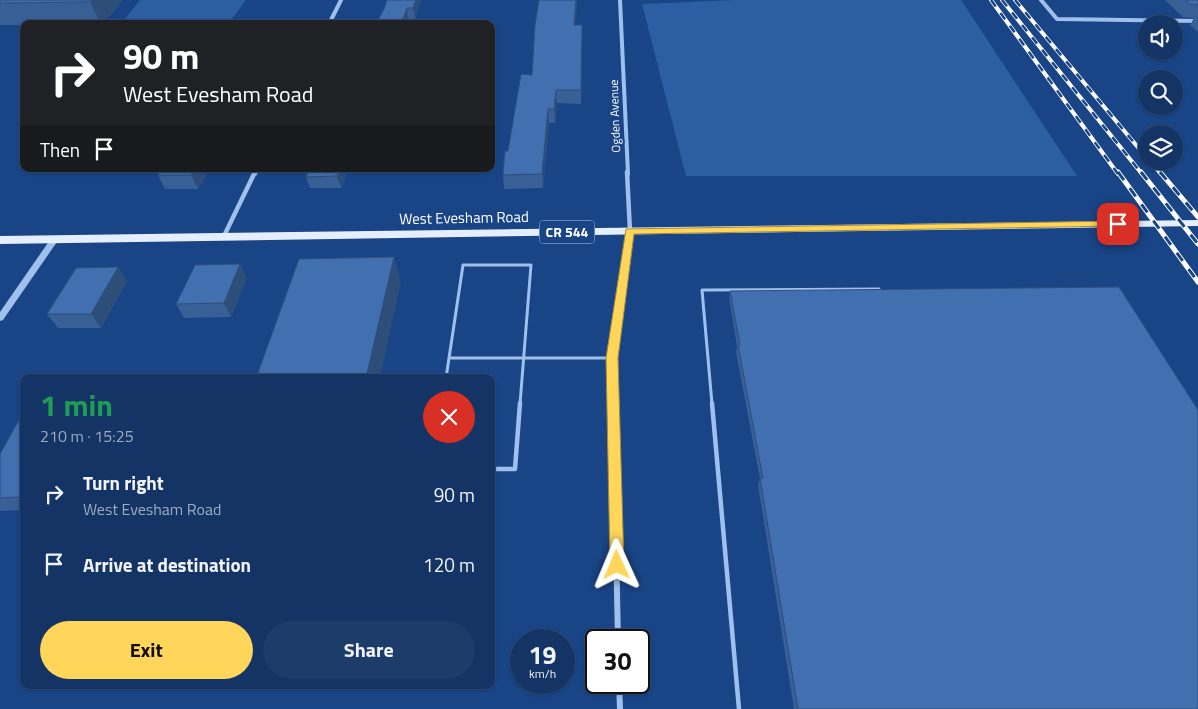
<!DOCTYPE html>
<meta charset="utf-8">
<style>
:root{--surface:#133464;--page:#1c3c6a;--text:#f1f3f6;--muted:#9daabf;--line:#324f78;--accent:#ffd55a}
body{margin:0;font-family:"Titillium Web",sans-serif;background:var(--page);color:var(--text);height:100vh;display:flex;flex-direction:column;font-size:19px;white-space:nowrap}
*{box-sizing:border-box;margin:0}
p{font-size:16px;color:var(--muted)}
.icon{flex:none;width:28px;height:28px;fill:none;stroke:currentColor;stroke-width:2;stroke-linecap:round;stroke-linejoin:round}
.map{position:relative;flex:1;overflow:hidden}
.panel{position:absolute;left:20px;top:374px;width:475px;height:315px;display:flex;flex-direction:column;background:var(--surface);border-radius:10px;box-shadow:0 1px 4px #0004,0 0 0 1px var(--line)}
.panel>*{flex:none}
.guide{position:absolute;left:20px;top:20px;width:475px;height:152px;border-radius:10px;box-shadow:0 1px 4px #0004,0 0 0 1px var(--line);background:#202124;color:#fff;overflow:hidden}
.tools{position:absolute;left:1138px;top:15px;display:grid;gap:10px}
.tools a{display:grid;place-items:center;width:45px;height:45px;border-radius:50%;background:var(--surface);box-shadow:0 1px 4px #0004,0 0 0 1px var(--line);font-size:25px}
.speed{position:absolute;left:510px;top:629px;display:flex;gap:10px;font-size:25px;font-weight:700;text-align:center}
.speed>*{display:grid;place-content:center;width:65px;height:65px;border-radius:50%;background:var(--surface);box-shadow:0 1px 4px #0004,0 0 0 1px var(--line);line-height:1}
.speed small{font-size:12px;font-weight:400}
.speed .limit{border:2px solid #111;border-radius:8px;background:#fff;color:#111}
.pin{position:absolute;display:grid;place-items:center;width:42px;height:42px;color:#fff;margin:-21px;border-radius:10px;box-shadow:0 2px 8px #0006}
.me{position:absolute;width:55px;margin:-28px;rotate:359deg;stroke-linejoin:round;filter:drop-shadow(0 0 4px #0008)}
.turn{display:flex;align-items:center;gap:18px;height:105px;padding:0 20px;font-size:22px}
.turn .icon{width:65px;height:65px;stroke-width:2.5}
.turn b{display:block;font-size:35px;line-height:42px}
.then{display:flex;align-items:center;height:48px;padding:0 20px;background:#0003;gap:10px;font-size:19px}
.round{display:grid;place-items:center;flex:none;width:52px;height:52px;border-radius:26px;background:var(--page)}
.head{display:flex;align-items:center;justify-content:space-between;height:85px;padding:0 20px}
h1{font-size:30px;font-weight:700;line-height:38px;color:#1e9e55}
.primary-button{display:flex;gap:10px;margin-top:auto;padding:10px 20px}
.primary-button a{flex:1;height:58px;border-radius:30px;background:var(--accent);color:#111;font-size:20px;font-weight:700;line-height:58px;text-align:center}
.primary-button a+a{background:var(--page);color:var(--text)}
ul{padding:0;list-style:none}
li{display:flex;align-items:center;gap:15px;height:70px;padding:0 20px}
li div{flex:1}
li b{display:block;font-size:19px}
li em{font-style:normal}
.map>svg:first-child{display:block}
.green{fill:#2c5ea4}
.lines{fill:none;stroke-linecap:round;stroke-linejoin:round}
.service-far1{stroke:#9fc0ec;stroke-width:3}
.service{stroke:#9fc0ec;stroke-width:4.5}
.minor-far2{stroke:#9fc0ec;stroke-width:4}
.minor-far1{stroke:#9fc0ec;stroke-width:4.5}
.minor{stroke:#9fc0ec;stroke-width:6}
.tertiary{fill:#9fc0ec;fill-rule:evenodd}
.primary{fill:#e4eeff;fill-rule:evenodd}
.rail-far1-casing{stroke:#fff;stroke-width:4}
.rail-casing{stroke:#fff;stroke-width:5}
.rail-far1{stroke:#194586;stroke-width:2.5;stroke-dasharray:8;stroke-linecap:butt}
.rail{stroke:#194586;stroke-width:3;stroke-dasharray:10;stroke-linecap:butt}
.wall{fill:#385f96}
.shaded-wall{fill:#2e4e7a}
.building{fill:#416faf;stroke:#2e4e7a}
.route{fill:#ffd55a;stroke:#a68a3a}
.labels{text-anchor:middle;stroke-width:4;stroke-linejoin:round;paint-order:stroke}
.far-street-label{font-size:12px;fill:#fff;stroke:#194586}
.shield{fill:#194586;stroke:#bac7db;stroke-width:1}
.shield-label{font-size:14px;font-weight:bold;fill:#fff}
.street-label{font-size:15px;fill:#fff;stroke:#194586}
</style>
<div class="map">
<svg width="1198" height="709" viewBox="0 0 1198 709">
<rect width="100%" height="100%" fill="#194586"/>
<g class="green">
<polygon points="140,0 246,0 228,24 121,24"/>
<polygon points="736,0 961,0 1077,176 686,176 642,4"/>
</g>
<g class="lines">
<g class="service-far1">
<polyline points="450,358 612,358"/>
<polyline points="446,378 463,265 531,265 520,404"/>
<polyline points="712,404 702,290 879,289"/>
</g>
<g class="service">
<polyline points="712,403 739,709"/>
<polyline points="491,469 515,469 520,403"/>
</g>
<g class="minor-far2">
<polyline points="620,0 628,174"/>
<polyline points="1041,0 1057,19 1198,21"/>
<polyline points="329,24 341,0"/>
<polyline points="255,174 257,169"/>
</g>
<g class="minor-far1">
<polyline points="224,236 255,172"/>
<polyline points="613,404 612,358 630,231 627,172"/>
</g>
<g class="minor">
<polyline points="613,403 618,640"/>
<polyline points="619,682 620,709"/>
</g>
<polygon class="tertiary" points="52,237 55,237 59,239 3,320 0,321 0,312"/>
<polygon class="primary" points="1198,220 1198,226 0,244 0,236"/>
<g class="rail-far1-casing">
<g id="rail-far1">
<polyline points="991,0 1118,174"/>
<polyline points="1002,0 1142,174"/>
<polyline points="1015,0 1146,157"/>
<polyline points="1150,161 1161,174"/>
</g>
</g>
<g class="rail-casing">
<g id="rail">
<polyline points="1118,172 1198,282"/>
<polyline points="1141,172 1198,244"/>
<polyline points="1160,172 1198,217"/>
</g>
</g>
<use href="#rail-far1" class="rail-far1"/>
<use href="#rail" class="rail"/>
</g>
<g class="wall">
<polygon points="0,0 122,0 122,1 102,24 24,24 24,25 0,25"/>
<polygon points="387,0 421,0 415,19 408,19 407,24 376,24 384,9"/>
<polygon points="539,0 577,0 575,25 582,25 581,104 557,103 555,123 549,123 543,188 504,189 503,175 508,151 532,75"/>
<polygon points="1165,0 1198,0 1198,32 1190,25 1194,18 1183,17"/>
<polygon points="209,169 198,189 165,189 158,175"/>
<polygon points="309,169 348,169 341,188 310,188 306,177"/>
<polygon points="118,267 127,281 101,328 58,328 47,314"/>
<polygon points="247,278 231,317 184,318 176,304"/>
<polygon points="730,291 1198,709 794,709 758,485 760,479 736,352 737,346 729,298"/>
<polygon points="24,411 24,510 0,511 0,454"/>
</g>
<g class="shaded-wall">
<polygon points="92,0 122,0 122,1 102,24 101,24 90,2"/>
<polygon points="416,0 421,0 415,19 413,8"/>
<polygon points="576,0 577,0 574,38 574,25"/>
<polygon points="407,8 408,19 407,24 401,24"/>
<polygon points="556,90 557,103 555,123 554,109"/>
<polygon points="548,109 549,123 543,188 542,174"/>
<polygon points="195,169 209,169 198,189 191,175"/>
<polygon points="340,169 348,169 341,188 337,176"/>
<polygon points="394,257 401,282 380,378 366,378"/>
<polygon points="240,264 247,278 231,317 224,303"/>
<polygon points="118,267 127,281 101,328 91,314"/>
<polygon points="24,488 24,502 19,497"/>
</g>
<g class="building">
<polygon points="0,0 92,0 90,2 0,3"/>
<polygon points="387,0 416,0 413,8 407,8 401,24 376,24 384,9"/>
<polygon points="539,0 576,0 574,25 582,25 581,90 556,90 554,109 548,109 542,174 503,175 505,151 508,151 521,74 532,75 535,25"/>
<polygon points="1186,0 1198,0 1198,5 1190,4"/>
<polygon points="162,169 195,169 191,175 158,175"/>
<polygon points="309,169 340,169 337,176 306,177"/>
<polygon points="394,257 366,378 256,378 299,259"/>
<polygon points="240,264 224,303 176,304 195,265"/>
<polygon points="118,267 91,314 47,314 76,268"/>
<polygon points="1119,287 1198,410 1198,709 798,709 760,478 763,478 738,345 740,345 730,291"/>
<polygon points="24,411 24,488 19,497 0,498 0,454"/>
</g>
<polygon class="route" points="1118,221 1121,222 1121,226 634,234 618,358 624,565 622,570 617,571 612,570 610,565 606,358 626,229"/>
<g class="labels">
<g class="far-street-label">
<text transform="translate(615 116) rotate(-92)" y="4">Ogden Avenue</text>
</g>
<rect class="shield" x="539.5" y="220.5" width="55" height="23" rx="4"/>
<g class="shield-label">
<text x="567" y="237">CR 544</text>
</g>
<g class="street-label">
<text transform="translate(464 218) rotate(-1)" y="5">West Evesham Road</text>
</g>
</g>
</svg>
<div class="tools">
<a><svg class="icon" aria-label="sound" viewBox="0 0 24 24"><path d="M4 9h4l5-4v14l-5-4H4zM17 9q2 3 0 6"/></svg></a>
<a><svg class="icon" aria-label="search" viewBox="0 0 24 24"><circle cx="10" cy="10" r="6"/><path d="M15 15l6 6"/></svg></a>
<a><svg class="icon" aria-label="layers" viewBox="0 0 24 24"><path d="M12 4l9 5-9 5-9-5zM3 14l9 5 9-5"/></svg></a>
</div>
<div class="speed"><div>19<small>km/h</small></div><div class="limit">30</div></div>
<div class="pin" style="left:1118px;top:224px;background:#d93025"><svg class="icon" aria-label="arrive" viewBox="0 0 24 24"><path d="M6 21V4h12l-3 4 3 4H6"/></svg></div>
<svg class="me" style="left:617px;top:565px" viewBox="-20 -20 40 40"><path d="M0-17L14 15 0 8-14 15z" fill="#ffd55a" stroke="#fff" stroke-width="4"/></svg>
<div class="guide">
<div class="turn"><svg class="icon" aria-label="right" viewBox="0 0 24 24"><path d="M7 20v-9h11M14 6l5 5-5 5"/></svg><div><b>90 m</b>West Evesham Road</div></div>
<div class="then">Then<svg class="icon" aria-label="arrive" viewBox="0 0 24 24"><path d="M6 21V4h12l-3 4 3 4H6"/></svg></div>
</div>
<section class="panel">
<div class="head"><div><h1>1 min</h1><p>210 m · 15:25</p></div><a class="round" style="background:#d93025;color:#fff"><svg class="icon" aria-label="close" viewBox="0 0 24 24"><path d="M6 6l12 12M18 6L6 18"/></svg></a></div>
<ul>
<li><svg class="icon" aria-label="right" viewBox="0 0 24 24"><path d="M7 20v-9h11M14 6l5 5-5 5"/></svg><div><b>Turn right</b><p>West Evesham Road</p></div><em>90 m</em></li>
<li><svg class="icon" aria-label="arrive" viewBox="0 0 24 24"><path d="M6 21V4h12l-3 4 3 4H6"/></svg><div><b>Arrive at destination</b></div><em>120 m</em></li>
</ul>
<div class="primary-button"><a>Exit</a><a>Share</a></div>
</section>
</div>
